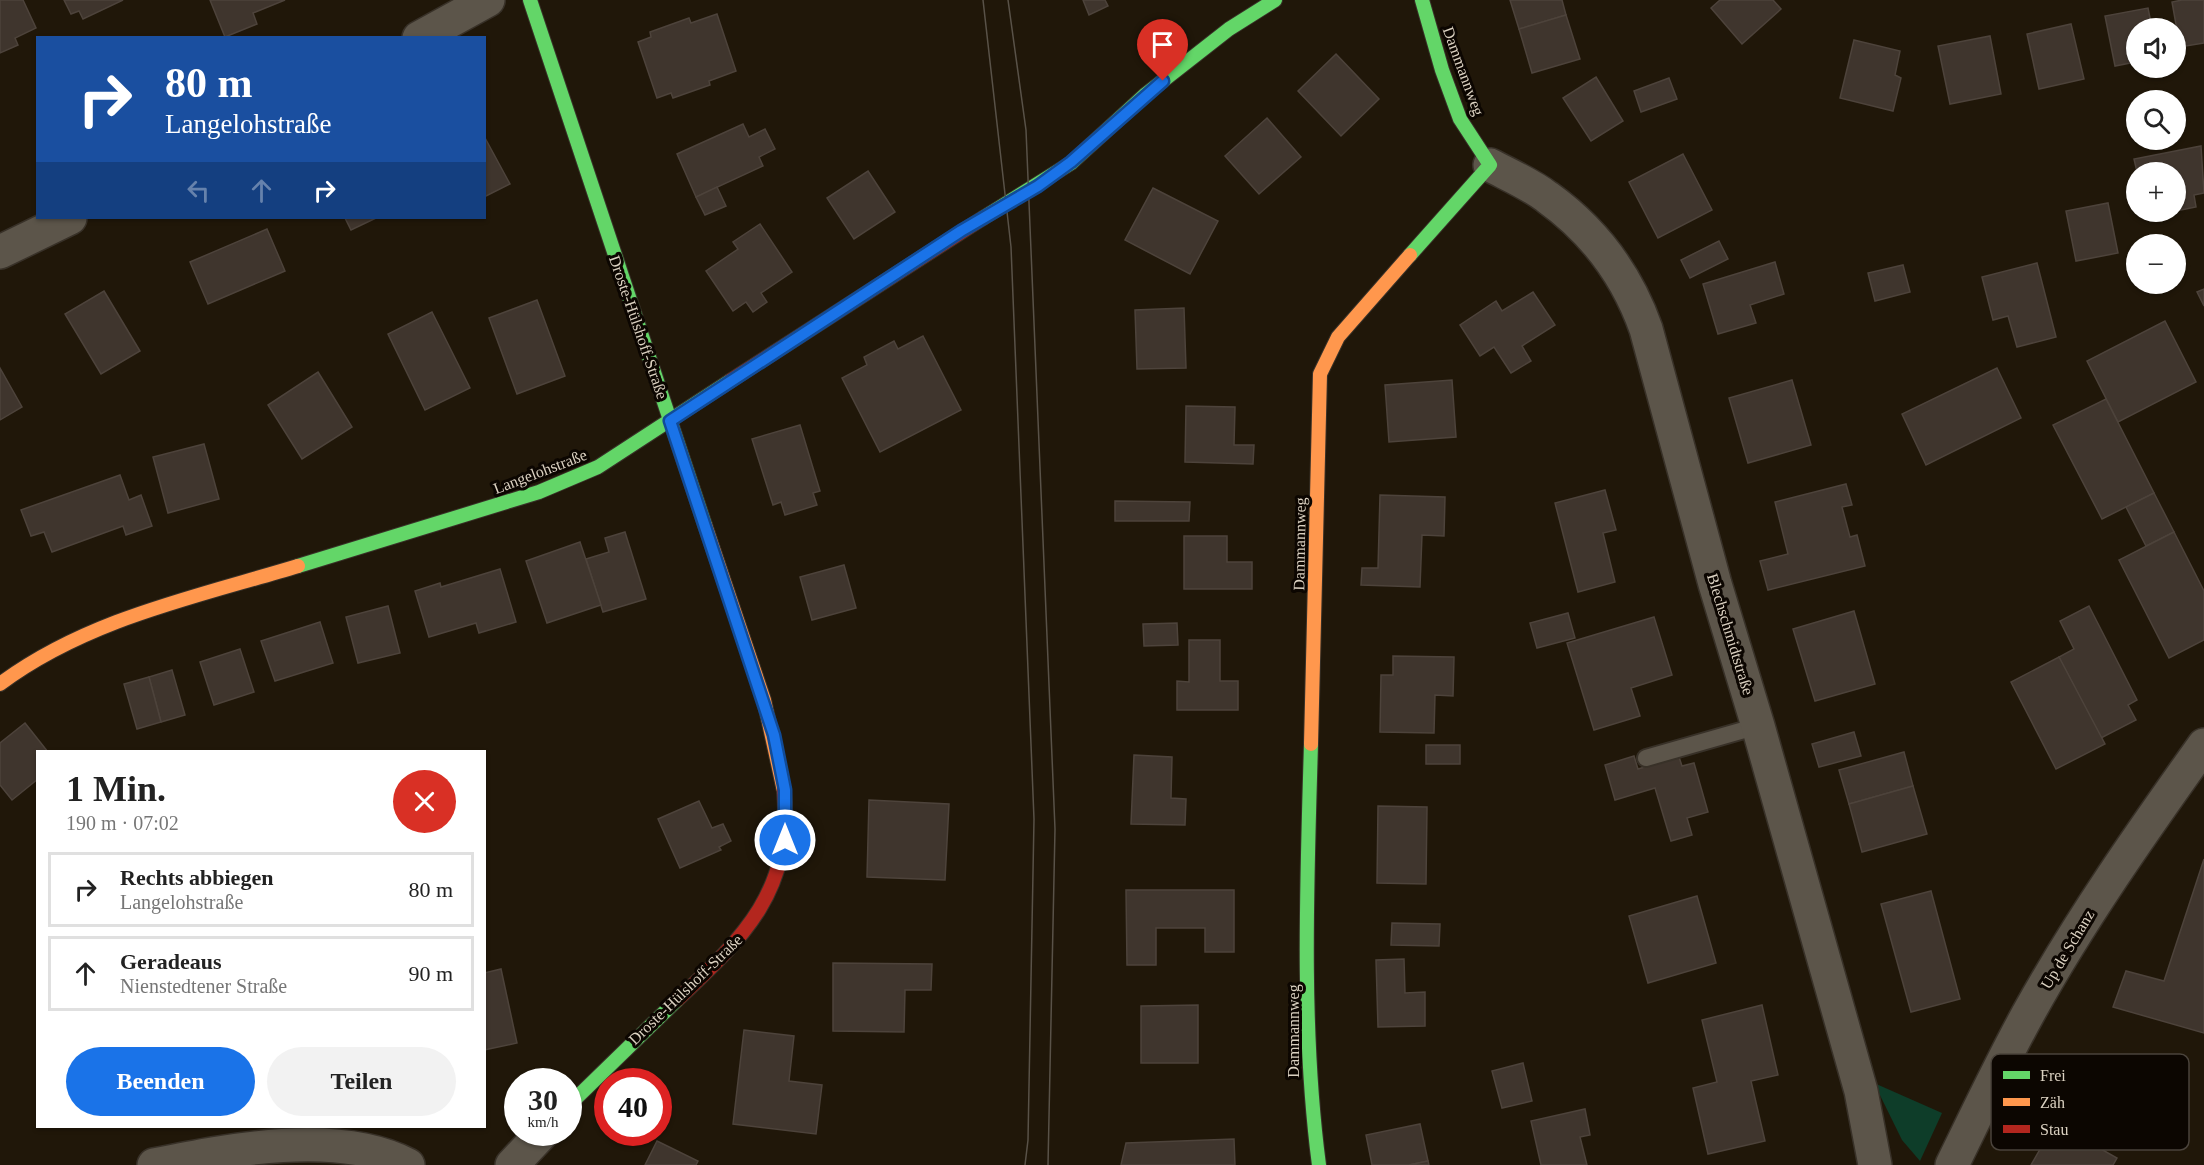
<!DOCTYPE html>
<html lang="de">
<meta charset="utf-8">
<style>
:root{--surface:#fff;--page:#f2f2f2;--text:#222;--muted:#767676;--line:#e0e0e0;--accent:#1a73e8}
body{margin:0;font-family:"Times New Roman",serif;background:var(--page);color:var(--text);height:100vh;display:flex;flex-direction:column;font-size:22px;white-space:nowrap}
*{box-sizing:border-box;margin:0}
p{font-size:20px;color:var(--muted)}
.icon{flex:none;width:33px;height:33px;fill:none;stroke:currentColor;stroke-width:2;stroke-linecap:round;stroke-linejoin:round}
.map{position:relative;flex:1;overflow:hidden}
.sheet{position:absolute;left:36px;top:750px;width:450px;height:378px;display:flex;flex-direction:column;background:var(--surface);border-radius:0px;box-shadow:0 2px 4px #0004}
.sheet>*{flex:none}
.hud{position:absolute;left:36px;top:36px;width:450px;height:183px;border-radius:0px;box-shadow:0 2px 4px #0004;background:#1a4fa0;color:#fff;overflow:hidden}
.tools{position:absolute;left:2126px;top:18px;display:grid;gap:12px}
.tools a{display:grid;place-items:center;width:60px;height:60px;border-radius:50%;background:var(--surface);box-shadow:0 2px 4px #0004;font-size:30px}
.speed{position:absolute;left:504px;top:1068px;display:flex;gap:12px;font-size:30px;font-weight:700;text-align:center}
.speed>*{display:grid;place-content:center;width:78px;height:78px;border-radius:50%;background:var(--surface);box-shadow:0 2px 4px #0004;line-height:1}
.speed small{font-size:15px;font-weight:400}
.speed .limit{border:9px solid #d22;background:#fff;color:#111}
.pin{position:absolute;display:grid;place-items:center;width:51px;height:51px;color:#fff;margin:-62px -26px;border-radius:50% 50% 50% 0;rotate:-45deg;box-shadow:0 0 6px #0007}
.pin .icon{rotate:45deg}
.me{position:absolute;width:66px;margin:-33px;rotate:0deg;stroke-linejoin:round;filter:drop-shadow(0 0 4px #0008)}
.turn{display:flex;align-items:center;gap:21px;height:126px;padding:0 30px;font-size:27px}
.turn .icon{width:78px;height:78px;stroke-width:2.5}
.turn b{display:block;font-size:42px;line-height:51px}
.lanes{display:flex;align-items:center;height:57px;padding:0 30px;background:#0003;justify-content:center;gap:30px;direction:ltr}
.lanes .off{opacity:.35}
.round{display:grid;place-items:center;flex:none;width:63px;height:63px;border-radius:32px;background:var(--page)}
.summary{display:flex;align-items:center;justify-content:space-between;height:102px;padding:0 30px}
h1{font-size:36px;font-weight:800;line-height:45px}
.cta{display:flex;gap:12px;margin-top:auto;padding:12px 30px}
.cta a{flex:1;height:69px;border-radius:36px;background:var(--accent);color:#fff;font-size:24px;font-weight:800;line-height:69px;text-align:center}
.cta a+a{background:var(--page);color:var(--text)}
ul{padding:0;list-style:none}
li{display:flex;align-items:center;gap:18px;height:75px;margin:0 12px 9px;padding:0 18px;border:3px solid var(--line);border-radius:0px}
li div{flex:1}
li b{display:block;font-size:22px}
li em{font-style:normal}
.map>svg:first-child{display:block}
.green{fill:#0e3d29}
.building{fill:#3f352d;stroke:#4d433b;stroke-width:1.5}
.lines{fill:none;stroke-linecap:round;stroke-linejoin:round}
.lane-casing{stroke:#383128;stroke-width:20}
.street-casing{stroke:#383128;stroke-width:36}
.fast-casing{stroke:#383128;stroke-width:16}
.slow-casing{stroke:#383128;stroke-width:16}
.jam-casing{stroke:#383128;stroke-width:16}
.lane{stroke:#5c554a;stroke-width:16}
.street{stroke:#5c554a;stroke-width:33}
.fast{stroke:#63d668;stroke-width:14}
.slow{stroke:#ff974d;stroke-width:14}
.jam{stroke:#b3261e;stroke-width:14}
.tram{stroke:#595248;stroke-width:1.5}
.route-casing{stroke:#114b97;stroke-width:15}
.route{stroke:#1a73e8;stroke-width:10}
.labels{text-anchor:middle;stroke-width:6;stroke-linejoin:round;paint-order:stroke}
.street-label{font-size:16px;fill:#dbd1c1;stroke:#0c0601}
.key{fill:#0c0601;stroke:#4a433b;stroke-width:1.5}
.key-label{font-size:16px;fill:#dbd1c1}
</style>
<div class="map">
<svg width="2204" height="1165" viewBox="0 0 2204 1165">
<rect width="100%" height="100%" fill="#201709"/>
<polygon class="green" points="1874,1083 1942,1113 1920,1161 1902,1140"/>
<g class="building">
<polygon points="0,0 23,0 36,28 15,38 18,45 0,53"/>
<polygon points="64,0 123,0 83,19 79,11 71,14"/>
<polygon points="210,0 285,0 253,13 257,24 225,37"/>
<polygon points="1083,0 1105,0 1108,6 1089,15"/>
<polygon points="1510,0 1562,0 1566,15 1519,29"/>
<polygon points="1720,0 1773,0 1781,9 1742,44 1711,8"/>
<polygon points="2182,0 2204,0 2204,43 2180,47 2172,2"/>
<polygon points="2148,8 2152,28 2136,28 2136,62 2115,66 2105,16"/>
<polygon points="717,14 736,71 709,81 710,85 673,98 671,93 657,98 638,42 651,37 650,32 689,18 691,23"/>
<polygon points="1566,15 1580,59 1532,73 1519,29"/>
<polygon points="2071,24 2084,79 2039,89 2027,34"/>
<polygon points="1990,36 2001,94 1950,104 1938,46"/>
<polygon points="1854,40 1900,51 1895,75 1901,78 1893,111 1840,98"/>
<polygon points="1336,54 1379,99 1341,136 1298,91"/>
<polygon points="1596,77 1623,121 1591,141 1563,98"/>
<polygon points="1669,78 1677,99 1641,112 1634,91"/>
<polygon points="1267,118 1301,157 1259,194 1225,156"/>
<polygon points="743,124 749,137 765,129 775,149 759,157 763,166 696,197 677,154"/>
<polygon points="484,136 510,184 484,197"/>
<polygon points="2201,146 2204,193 2194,195 2196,207 2146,217 2145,212 2175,212 2175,172 2137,172 2134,159"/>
<polygon points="1683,154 1712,210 1658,238 1629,182"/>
<polygon points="868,171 895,212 854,239 827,198"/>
<polygon points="717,187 726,206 705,215 696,197"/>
<polygon points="1153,188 1218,221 1190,274 1125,240"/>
<polygon points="2108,203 2118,253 2076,261 2066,211"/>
<polygon points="345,218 376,218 351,230"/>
<polygon points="760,224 792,272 761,293 767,302 753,312 746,302 733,311 706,271 738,249 733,242"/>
<polygon points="267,229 285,271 208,304 190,262"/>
<polygon points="1719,241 1728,259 1690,278 1681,260"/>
<polygon points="1775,262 1784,294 1750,305 1756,323 1718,334 1703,284"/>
<polygon points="2037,263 2056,337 2017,347 2008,316 1993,320 1982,277"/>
<polygon points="1903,265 1910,292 1875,301 1868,273"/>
<polygon points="2204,289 2204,306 2197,292"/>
<polygon points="104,291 140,351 101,374 65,314"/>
<polygon points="1533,292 1555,325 1522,346 1531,361 1511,373 1494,347 1480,356 1460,325 1496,301 1502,311"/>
<polygon points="537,300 565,376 517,394 489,318"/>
<polygon points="1184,308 1186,368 1137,369 1135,310"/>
<polygon points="432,312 470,388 425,410 388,334"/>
<polygon points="2165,321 2196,382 2118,422 2087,361"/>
<polygon points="923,336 961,410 880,452 842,378 867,365 864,357 894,341 898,349"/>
<polygon points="0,368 22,407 0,420"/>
<polygon points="1997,368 2021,418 1926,465 1902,414"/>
<polygon points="318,372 352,427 302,459 268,405"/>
<polygon points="1452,380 1456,437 1389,442 1385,385"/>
<polygon points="1792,380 1811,445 1748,463 1729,398"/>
<polygon points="2106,399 2154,493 2102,519 2053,425"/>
<polygon points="1186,406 1235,407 1234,445 1254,445 1253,464 1185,462"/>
<polygon points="800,425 820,491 813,493 817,505 785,515 781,502 773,505 752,439"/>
<polygon points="204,444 219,499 168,513 153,457"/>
<polygon points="120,475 129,500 141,495 152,526 126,535 123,526 52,552 44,532 31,536 21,510"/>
<polygon points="1846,484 1852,505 1842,507 1850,537 1857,535 1865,566 1768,590 1760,561 1788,554 1775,502"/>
<polygon points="1605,490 1616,530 1603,533 1615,582 1578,592 1555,503"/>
<polygon points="2154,493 2174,532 2146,546 2126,507"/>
<polygon points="1380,495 1445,497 1444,536 1422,535 1420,587 1361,585 1362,568 1378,568"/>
<polygon points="1115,501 1190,502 1189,521 1115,521"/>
<polygon points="625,532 646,599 603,612 586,559 609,552 605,538"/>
<polygon points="2174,532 2204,591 2204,640 2169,658 2119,560"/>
<polygon points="1184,536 1227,536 1227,562 1252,562 1252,589 1184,589"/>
<polygon points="580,542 601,605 547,623 526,561"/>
<polygon points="844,565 856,608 812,620 800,577"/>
<polygon points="500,569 516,622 479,633 476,623 429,637 415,591 440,583 441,587"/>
<polygon points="388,606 400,653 358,663 346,617"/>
<polygon points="2089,606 2137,700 2128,705 2136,720 2101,738 2059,657 2074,649 2060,621"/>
<polygon points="1854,611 1875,684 1815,701 1793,629"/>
<polygon points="1568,613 1575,638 1537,648 1530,623"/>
<polygon points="1654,617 1672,675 1631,688 1640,716 1594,730 1567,643"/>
<polygon points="320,622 333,663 275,681 261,641"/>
<polygon points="1177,623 1178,645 1144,646 1143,624"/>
<polygon points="1189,640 1220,640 1220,681 1238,681 1238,710 1177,710 1177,681 1189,682"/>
<polygon points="240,649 254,692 214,705 200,662"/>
<polygon points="1393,656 1454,657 1453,696 1435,695 1434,733 1380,732 1381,675 1393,675"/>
<polygon points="2059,657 2105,744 2056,769 2011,682"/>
<polygon points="172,670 185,715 161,722 149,677"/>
<polygon points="149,677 161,722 137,729 124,684"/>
<polygon points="25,723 48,752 38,752 38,779 12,800 0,785 0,743"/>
<polygon points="1854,732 1861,756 1819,767 1812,744"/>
<rect x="1426" y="745" width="34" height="19"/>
<polygon points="1904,752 1913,786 1849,804 1839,770"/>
<polygon points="1134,755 1172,757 1171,798 1186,799 1185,825 1131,824"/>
<polygon points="1634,756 1638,769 1679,757 1682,766 1694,763 1708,812 1687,818 1692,835 1671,841 1655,788 1615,800 1605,765"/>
<polygon points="1913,786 1927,834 1862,852 1849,804"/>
<polygon points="869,800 949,804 945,880 867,877"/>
<polygon points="699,801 712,828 723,824 731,841 719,847 721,850 680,868 658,819"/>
<polygon points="1378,806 1427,807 1426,884 1377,883"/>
<polygon points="2204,859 2204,1033 2113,1007 2126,971 2164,981"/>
<polygon points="1126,890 1234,890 1234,952 1205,952 1205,928 1156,928 1156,965 1127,965"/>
<polygon points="1931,891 1960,999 1911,1012 1881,904"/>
<polygon points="1697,896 1716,963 1648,983 1629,916"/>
<polygon points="1392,923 1440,924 1439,946 1391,945"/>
<polygon points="1404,959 1405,993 1425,992 1425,1026 1378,1027 1376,960"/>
<polygon points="833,963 932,964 931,990 905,990 904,1032 833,1031"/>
<polygon points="501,969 517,1043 484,1050 484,973"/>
<polygon points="1198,1005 1198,1063 1141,1063 1141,1006"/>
<polygon points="1762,1005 1778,1075 1751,1081 1765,1141 1708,1154 1693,1088 1717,1082 1702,1020"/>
<polygon points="744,1030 794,1036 789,1081 822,1085 816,1134 733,1124"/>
<polygon points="1523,1063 1532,1101 1502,1108 1492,1071"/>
<polygon points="1585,1109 1590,1135 1580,1137 1587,1165 1541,1165 1531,1121"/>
<polygon points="2055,1123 2117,1158 2113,1165 2031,1165"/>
<polygon points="1420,1124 1428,1161 1409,1165 1372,1165 1366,1135"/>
<polygon points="1234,1139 1235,1165 1121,1165 1126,1143"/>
<polygon points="657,1141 698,1161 696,1165 645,1165"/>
<polygon points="1428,1161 1429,1165 1409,1165"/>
</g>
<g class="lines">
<g class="lane-casing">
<polyline id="lane" points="1646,758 1758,726"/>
</g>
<g class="street-casing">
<g id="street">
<polyline points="419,38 488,0"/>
<path d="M1490,165C1509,175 1530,184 1547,197C1593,230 1627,275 1646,329L1715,584L1758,726L1861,1091L1875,1165"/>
<polyline points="0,252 70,218"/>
<path d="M154,1165C228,1150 338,1128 408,1165"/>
<polyline points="512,1165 543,1132"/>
<path d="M1952,1165C1977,1114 2001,1063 2028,1014C2080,920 2142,832 2204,745"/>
</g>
</g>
<g class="fast-casing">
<g id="fast">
<polyline points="530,0 705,525"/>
<polyline points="983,218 1071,163 1146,94 1229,29 1275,0"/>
<polyline points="1410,255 1490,165 1460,119 1442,70 1422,0"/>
<polyline points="298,566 539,492 598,467 730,381"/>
<path d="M1311,744C1307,881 1301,1029 1319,1165"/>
<polyline points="568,1106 677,1000"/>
</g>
</g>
<g class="slow-casing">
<g id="slow">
<polyline points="705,525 764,700 784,791"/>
<path d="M0,684C87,619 196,597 298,566"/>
<polyline points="1311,744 1320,374 1338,337 1410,255"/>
</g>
</g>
<g class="jam-casing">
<g id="jam">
<polyline points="730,381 983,218"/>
<path d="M677,1000C745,936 793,891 784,791"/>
</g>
</g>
<use href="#lane" class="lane"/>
<use href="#street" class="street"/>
<use href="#fast" class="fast"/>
<use href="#slow" class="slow"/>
<use href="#jam" class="jam"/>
<g class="tram">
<polyline points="983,0 1011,247 1034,819 1028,1140 1025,1165"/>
<polyline points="1008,0 1026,130 1055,829 1048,1165"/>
</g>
</g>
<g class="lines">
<g class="route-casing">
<polyline id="route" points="785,840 785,790 774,735 670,421 961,231 1038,186 1071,162 1163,81"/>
</g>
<use href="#route" class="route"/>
</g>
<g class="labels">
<g class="street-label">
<text transform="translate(1464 71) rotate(70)" y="6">Dammannweg</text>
<text transform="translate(639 327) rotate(71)" y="6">Droste-Hülshoff-Straße</text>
<text transform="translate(540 471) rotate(-21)" y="6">Langelohstraße</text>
<text transform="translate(1299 544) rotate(-89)" y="6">Dammannweg</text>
<text transform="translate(1731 634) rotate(73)" y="6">Blechschmidtstraße</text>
<text transform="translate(2067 949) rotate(-59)" y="6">Up de Schanz</text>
<text transform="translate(685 989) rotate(-44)" y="6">Droste-Hülshoff-Straße</text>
<text transform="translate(1293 1031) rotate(-90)" y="6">Dammannweg</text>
</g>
</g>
<rect x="1991" y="1054" width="198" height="96" rx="9" class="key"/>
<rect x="2003" y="1071" width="27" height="8" fill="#63d668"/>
<rect x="2003" y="1098" width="27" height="8" fill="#ff974d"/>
<rect x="2003" y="1125" width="27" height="8" fill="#b3261e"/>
<g class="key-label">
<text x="2040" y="1081">Frei</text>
<text x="2040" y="1108">Zäh</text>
<text x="2040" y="1135">Stau</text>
</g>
</svg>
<div class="tools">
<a><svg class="icon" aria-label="sound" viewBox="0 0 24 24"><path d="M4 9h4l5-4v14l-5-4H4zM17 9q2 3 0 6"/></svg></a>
<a><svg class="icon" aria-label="search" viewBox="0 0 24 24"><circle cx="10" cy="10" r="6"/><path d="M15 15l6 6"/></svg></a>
<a>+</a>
<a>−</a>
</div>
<div class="speed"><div>30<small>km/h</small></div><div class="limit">40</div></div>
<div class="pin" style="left:1163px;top:81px;background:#d93025"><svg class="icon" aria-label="arrive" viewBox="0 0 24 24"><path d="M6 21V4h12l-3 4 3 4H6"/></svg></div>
<svg class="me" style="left:785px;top:840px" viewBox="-20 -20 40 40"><circle r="17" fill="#1a73e8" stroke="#fff" stroke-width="3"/><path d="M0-11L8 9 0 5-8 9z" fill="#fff"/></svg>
<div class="hud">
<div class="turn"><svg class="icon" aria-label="right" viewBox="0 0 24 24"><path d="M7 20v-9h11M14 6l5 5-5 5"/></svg><div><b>80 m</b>Langelohstraße</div></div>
<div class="lanes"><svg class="icon off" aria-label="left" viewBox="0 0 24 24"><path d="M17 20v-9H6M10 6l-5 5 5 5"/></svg><svg class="icon off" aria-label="ahead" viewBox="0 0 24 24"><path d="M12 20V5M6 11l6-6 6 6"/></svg><svg class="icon" aria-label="right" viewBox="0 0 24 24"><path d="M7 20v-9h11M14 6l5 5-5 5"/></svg></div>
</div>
<section class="sheet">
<div class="summary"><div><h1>1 Min.</h1><p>190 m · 07:02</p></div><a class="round" style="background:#d93025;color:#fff"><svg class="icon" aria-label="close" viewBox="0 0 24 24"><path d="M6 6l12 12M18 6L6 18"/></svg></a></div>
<ul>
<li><svg class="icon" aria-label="right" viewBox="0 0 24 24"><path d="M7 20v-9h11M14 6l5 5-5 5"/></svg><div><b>Rechts abbiegen</b><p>Langelohstraße</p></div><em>80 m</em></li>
<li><svg class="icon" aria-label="ahead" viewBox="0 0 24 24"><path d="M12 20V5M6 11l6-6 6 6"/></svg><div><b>Geradeaus</b><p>Nienstedtener Straße</p></div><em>90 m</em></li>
</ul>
<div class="cta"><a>Beenden</a><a>Teilen</a></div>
</section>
</div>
